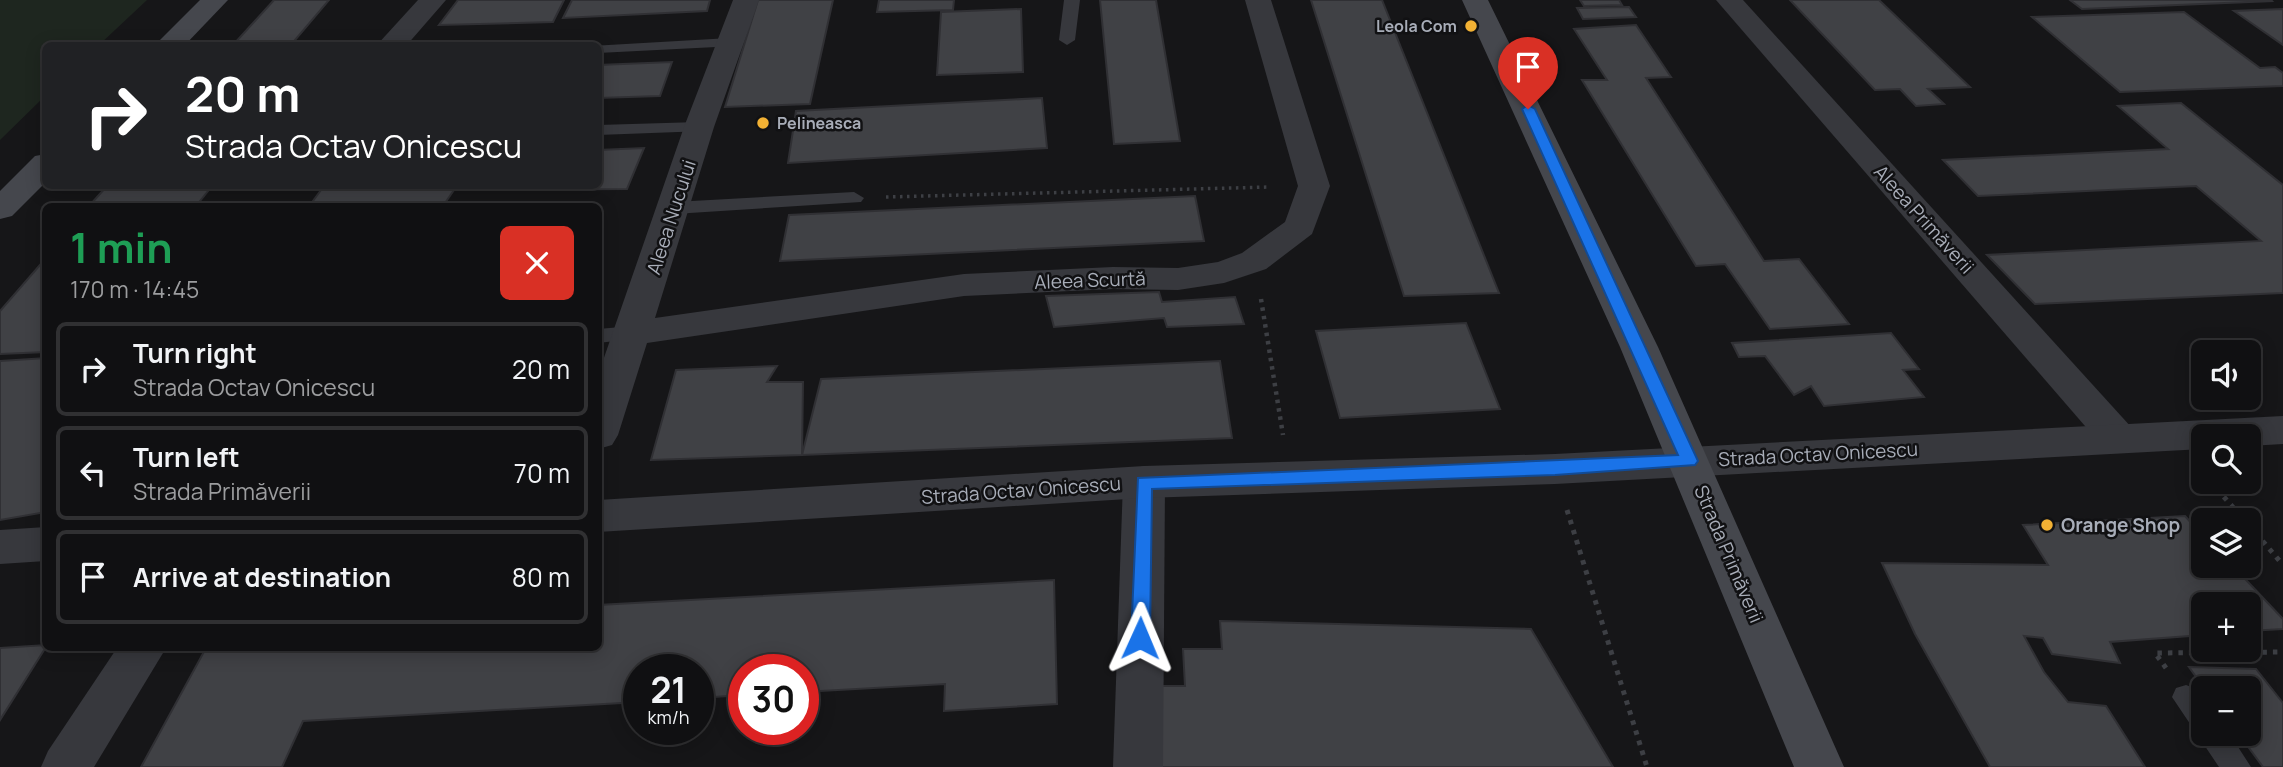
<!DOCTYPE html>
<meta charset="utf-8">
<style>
:root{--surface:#101012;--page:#19191b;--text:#f1f3f6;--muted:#9c9d9f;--line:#303032}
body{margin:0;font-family:Manrope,sans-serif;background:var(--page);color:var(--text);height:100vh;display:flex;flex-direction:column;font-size:26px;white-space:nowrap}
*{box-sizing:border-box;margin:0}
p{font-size:23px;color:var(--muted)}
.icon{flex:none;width:38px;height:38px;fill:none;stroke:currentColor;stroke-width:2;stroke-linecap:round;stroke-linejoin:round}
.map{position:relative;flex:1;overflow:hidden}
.side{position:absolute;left:42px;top:203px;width:560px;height:448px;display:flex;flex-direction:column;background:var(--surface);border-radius:10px;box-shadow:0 4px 18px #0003,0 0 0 2px var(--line)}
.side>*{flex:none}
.top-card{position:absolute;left:42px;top:42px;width:560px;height:147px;border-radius:10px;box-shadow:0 4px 18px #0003,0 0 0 2px var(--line);background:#202124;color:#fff;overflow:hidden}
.fabs{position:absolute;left:2191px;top:340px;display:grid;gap:14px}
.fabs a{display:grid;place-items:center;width:70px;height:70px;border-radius:10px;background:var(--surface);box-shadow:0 4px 18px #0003,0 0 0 2px var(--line);font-size:35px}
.speed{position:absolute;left:623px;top:654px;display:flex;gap:14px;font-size:35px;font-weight:700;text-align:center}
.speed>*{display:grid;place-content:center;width:91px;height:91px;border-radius:50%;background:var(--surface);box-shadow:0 4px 18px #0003,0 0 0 2px var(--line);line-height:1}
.speed small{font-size:18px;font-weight:400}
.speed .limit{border:10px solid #d22;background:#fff;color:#111}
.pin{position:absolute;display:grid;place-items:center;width:60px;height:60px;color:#fff;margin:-72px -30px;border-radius:50% 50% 50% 0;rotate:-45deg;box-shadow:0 0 7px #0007}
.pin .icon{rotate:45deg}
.me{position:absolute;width:77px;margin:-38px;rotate:1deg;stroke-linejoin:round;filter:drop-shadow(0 0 5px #0008)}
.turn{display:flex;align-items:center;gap:24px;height:147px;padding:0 28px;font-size:32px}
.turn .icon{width:91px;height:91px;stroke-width:2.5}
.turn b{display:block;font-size:49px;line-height:60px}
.round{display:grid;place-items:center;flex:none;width:74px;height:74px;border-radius:10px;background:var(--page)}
.summary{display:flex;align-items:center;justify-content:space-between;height:119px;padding:0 28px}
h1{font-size:42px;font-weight:700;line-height:52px;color:#1e9e55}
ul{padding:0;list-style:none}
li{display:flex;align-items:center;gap:21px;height:94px;margin:0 14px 10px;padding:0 14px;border:4px solid var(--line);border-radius:10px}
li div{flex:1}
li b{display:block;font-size:26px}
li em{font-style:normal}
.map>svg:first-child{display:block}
.green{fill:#1e261f}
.building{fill:#404145;stroke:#303034;stroke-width:2}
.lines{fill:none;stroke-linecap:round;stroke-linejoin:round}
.path-far2{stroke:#3d3f44;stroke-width:3.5;stroke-dasharray:2.5 4.5;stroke-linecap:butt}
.path-far1{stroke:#3d3f44;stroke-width:4.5;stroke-dasharray:3.5 5;stroke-linecap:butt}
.path{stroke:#3d3f44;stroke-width:5;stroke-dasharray:4.5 6;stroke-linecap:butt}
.service{fill:#37383d;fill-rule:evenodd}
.minor{fill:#37383d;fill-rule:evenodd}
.tertiary{fill:#37383d;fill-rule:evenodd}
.secondary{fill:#45474d;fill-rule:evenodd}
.route{fill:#1a73e8;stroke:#114b97;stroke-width:2}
.poi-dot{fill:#f2b134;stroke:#111113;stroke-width:2.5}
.labels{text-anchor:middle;stroke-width:5;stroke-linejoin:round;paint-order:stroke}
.far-poi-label{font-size:16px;font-weight:bold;fill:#a8adb8;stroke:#111113;text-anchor:end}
.street-label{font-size:19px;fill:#a8adb8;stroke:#111113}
.poi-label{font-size:19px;font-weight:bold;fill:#a8adb8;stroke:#111113;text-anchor:start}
</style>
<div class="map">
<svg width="2283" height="767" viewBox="0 0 2283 767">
<rect width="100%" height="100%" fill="#161618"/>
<polygon class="green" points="0,0 147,0 99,45 46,46 45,96 0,140"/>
<g class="building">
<polygon points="274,0 329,0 290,46 232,46"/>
<polygon points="458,0 564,0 553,22 439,25"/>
<polygon points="572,0 710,0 707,11 563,18"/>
<polygon points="758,0 833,0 810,104 725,107"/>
<polygon points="879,0 954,0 953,10 877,12"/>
<polygon points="1100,0 1156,0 1180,141 1114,144"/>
<polygon points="1311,0 1382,0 1499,293 1404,296"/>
<polygon points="1580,0 1619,0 1622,5 1584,6"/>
<polygon points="1790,0 1879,0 1970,87 1928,89 1944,104 1916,106 1900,89 1875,90"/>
<polygon points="2070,0 2271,0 2272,1 2082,9"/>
<polygon points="1629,7 1636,17 1583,19 1577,8"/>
<polygon points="1021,9 1023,72 937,75 941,12"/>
<polygon points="2283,9 2283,45 2234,11"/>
<polygon points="2184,12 2260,68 2275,67 2283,73 2283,86 2120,92 2032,17"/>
<polygon points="1636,25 1671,77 1646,78 1764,261 1799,259 1849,324 1770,329 1725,264 1696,266 1582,80 1607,80 1574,29"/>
<polygon points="672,62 660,96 598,98 598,65"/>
<polygon points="1042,98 1047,148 788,163 796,111"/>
<polygon points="2181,103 2283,185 2283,293 2035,304 1987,255 2261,241 2196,186 1978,196 1943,160 2168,149 2118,106"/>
<polygon points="644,148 627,189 454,190 443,206 310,205 324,186 598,186 598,150"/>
<polygon points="107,186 212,186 196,206 89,206"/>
<polygon points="1195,196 1204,241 780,261 789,215"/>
<polygon points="46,258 46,352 0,354 0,311"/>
<polygon points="1159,292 1162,302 1235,297 1244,324 1167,327 1164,318 1054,327 1046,296"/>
<polygon points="1466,323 1500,409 1340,418 1316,331"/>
<polygon points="1891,333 1919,369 1903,370 1924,397 1824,406 1811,386 1794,395 1765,356 1739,357 1732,343"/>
<polygon points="46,358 46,512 0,520 0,361"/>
<polygon points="1220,361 1232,438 802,455 821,379"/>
<polygon points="777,366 767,382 803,382 802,455 651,460 676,370"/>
<polygon points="2185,516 2203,536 2203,565 2232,565 2283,619 2283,629 2249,631 2249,604 2203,604 2203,635 2110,642 2120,663 2052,654 2043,638 2024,636 2044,672 2068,702 2106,706 2145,767 1990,767 1915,634 1882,563 2048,565 2023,525"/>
<polygon points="1054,580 1057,704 944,711 945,684 803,692 803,670 744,670 744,695 698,698 698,670 639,670 639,702 303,721 282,767 141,767 206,648 598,648 598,605"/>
<polygon points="1220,621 1531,629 1613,767 1160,767 1156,686 1185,686 1183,649 1222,649"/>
<polygon points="46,645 46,647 0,720 0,648"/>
<polygon points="2189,667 2256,669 2283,703 2283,767 2263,767 2238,733 2249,733 2249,688 2204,688"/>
</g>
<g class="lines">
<polyline class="path-far2" points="886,197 1270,187"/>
<polyline class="path-far1" points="1261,299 1283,435"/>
<g class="path">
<polyline points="2210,481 2244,520"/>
<polyline points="1567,510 1647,767"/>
<polyline points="2249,525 2283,565"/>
<polyline points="2166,668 2155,653 2283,652"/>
</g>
<g class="service">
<polygon points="1064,0 1080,0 1075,40 1067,45 1059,40"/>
<polygon points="730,38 738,43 736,46 598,53 598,46 591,46"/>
<polygon points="699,122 705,123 708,127 705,131 598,135 598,125"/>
<polygon points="854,192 864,198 861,202 674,214 664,208 674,202"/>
<polygon points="633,326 641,328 644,333 641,338 598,343 598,329"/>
<path d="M2186,685C2208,693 2203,713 2203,733H2229L2251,767H2219L2172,697L2176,688Z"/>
</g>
<g class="minor">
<polygon points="418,0 446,0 406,46 376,46"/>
<polygon points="733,0 759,0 714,127 655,318 964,274 1113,267 1178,268 1218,262 1242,253 1285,222 1298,186 1245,0 1271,0 1330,186 1312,234 1266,269 1224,283 1178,290 1113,289 964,296 647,343 618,435 612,445 598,449 598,375 684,127"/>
<polygon points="1716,0 1743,0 2132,428 2138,438 2132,448 2118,453 2104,448"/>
<polygon points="1144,466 1159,471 1165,482 1163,767 1113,767 1123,482 1129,471"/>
<polygon points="117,648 166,648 94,767 41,767 48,751"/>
</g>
<g class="tertiary">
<polygon points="2283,416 2283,444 2249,446 2249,436 2203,436 2203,449 1555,484 1144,498 598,532 598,500 1144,466 1555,454"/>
<polygon points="46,527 46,561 0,564 0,530"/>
</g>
<g class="secondary">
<polygon points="200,0 228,0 184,46 154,46"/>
<polygon points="1462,0 1488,0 1658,347 1844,767 1794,767 1620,347"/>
<polygon points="46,154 46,182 12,216 0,219 0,191 35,156"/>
</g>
</g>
<polygon class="route" points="1528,105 1535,109 1698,461 1695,465 1555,475 1152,489 1150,638 1147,643 1134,643 1131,638 1138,478 1678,455 1522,109"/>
<g class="poi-dot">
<circle cx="1471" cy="26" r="7"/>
<circle cx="763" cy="123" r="7"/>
<circle cx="2047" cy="525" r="7"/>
</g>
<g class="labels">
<g class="far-poi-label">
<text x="1457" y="32">Leola Com</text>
<text x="777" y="129" text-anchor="start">Pelineasca</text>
</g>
<g class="street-label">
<text transform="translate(671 217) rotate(-72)" y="7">Aleea Nucului</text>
<text transform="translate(1924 219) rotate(48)" y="7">Aleea Primăverii</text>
<text transform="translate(1090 280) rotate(-2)" y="7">Aleea Scurtă</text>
<text transform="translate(1818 454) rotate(-3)" y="7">Strada Octav Onicescu</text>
<text transform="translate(1021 490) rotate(-4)" y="7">Strada Octav Onicescu</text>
<text transform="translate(1729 554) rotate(67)" y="7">Strada Primăverii</text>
</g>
<g class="poi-label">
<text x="2061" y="532">Orange Shop</text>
</g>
</g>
</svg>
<div class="fabs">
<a><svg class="icon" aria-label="sound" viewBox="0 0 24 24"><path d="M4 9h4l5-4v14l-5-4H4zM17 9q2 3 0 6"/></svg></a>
<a><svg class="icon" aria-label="search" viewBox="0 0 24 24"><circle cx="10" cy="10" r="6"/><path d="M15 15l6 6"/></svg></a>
<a><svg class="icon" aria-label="layers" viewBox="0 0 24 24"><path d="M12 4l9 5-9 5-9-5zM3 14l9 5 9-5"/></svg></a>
<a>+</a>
<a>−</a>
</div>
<div class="speed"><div>21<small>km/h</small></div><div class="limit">30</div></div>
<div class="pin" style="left:1528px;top:109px;background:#d93025"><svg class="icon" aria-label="arrive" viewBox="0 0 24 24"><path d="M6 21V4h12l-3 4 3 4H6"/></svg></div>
<svg class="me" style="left:1140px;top:638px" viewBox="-20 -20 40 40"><path d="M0-17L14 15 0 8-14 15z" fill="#1a73e8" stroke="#fff" stroke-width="4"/></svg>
<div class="top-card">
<div class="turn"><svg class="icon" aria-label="right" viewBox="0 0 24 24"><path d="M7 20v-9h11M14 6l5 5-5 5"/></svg><div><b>20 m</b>Strada Octav Onicescu</div></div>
</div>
<section class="side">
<div class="summary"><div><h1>1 min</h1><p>170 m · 14:45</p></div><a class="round" style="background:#d93025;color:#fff"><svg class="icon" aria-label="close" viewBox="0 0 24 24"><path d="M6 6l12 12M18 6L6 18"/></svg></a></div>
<ul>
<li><svg class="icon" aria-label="right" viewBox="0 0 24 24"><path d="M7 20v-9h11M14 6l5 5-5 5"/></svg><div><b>Turn right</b><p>Strada Octav Onicescu</p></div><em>20 m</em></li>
<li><svg class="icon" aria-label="left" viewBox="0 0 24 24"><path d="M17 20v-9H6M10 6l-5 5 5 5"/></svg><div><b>Turn left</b><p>Strada Primăverii</p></div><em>70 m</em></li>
<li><svg class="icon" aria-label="arrive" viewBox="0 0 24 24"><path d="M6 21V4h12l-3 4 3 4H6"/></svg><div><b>Arrive at destination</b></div><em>80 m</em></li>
</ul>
</section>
</div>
